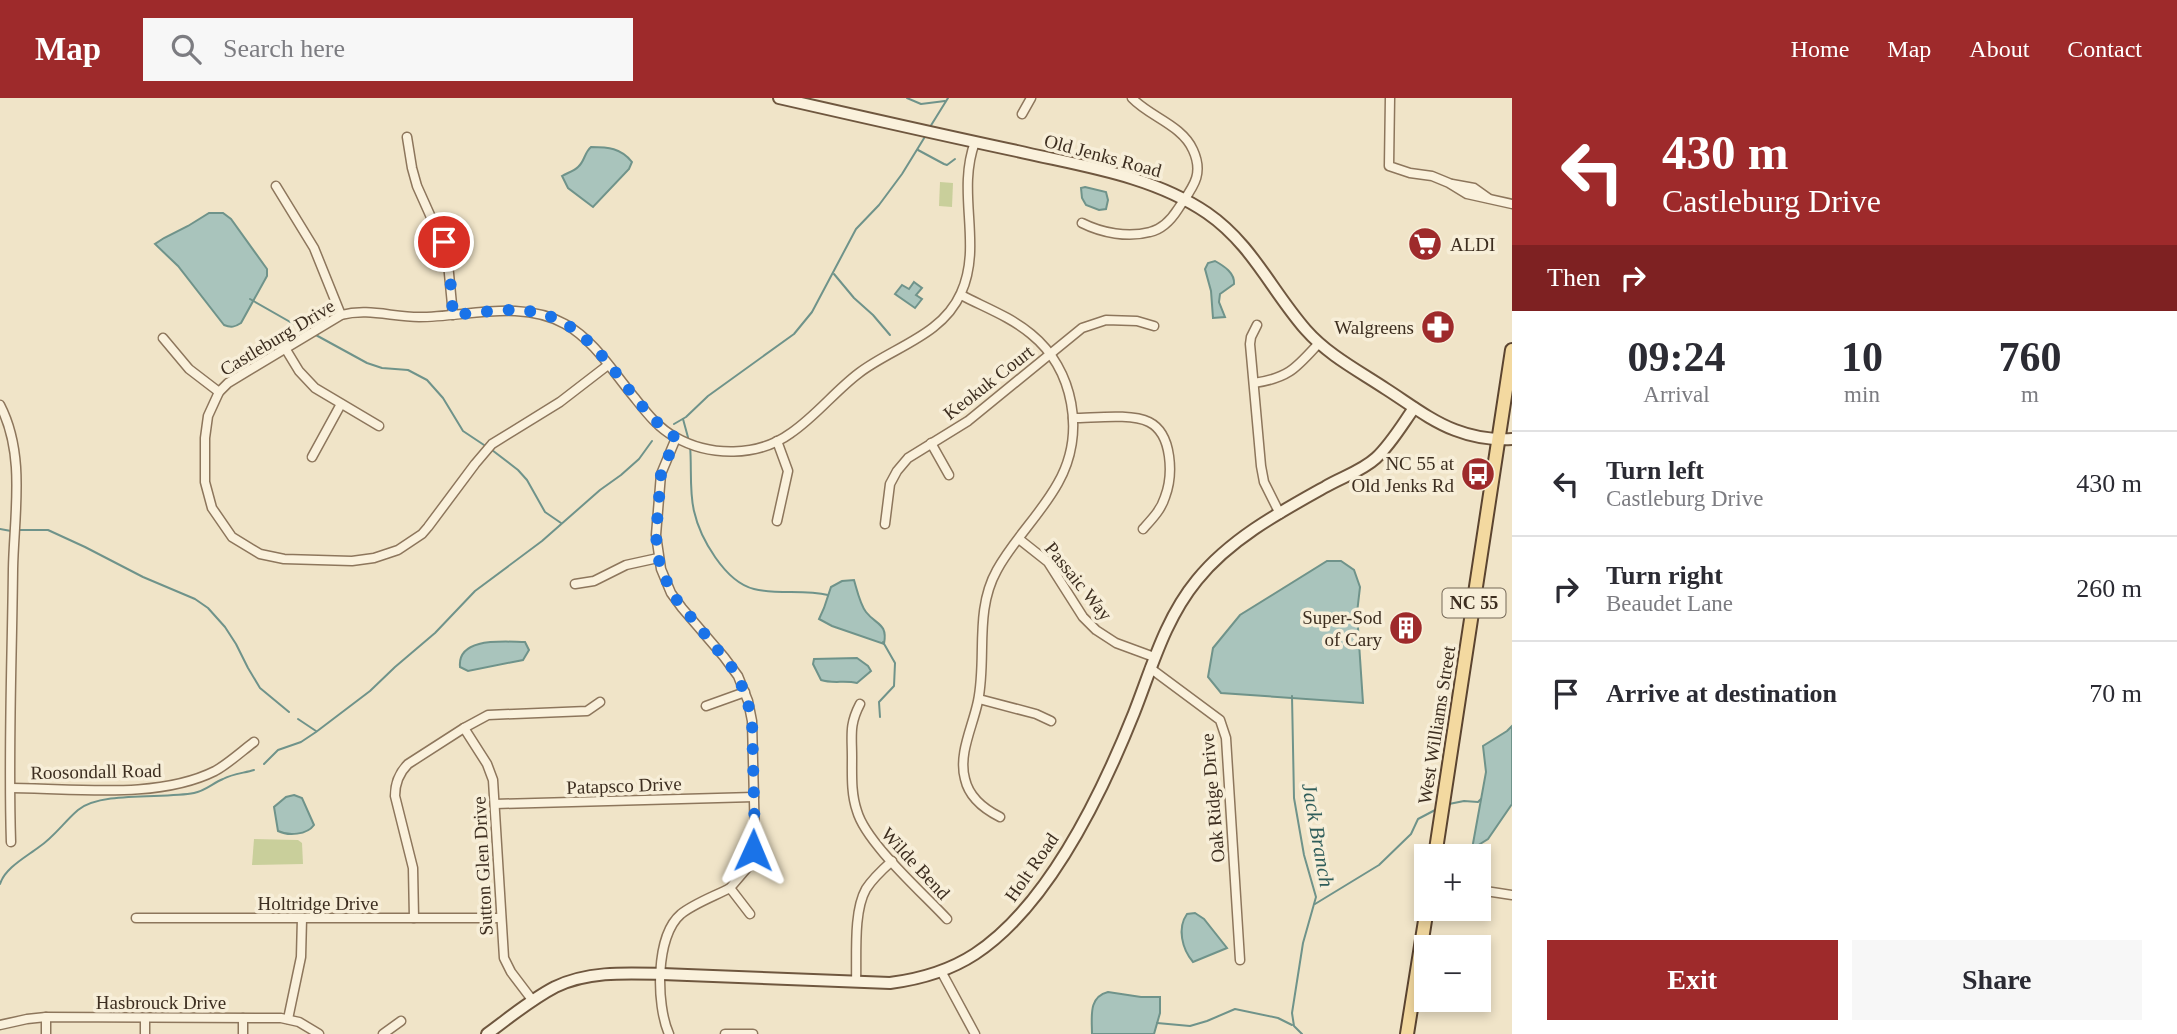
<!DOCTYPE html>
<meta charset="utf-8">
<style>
:root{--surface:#fff;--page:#f7f7f7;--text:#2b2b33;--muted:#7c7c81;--line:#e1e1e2;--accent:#9e2a2b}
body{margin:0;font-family:"Times New Roman",serif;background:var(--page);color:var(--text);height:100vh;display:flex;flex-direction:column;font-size:26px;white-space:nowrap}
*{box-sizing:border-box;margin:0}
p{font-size:23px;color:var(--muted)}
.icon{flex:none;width:38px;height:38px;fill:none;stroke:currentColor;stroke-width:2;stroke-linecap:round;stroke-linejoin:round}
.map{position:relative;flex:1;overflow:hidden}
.drawer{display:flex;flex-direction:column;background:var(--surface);width:665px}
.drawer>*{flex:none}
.top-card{background:#9e2a2b;color:#fff;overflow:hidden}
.controls{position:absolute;left:1414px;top:746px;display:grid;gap:14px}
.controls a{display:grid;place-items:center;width:77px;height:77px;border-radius:0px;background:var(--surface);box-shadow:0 4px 10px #0003;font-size:35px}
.pin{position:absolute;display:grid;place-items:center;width:60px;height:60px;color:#fff;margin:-30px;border:4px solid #fff;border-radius:50%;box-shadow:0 2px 7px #0007}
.me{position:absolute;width:77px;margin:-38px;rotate:1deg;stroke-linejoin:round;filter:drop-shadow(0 0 5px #0008)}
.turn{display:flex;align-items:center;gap:24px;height:147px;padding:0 35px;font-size:32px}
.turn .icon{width:91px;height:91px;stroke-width:2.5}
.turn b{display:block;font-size:49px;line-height:60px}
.then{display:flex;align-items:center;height:66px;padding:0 35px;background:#0003;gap:14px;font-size:26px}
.eta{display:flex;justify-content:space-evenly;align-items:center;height:119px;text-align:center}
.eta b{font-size:42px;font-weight:800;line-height:49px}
.action{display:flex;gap:14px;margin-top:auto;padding:14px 35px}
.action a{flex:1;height:80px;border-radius:0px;background:var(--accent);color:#fff;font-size:28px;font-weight:800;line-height:80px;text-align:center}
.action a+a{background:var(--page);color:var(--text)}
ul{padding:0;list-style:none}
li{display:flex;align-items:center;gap:21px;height:105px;padding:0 35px;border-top:2px solid var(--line)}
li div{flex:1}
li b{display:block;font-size:26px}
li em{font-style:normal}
header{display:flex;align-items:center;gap:42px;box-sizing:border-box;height:98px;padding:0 35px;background:var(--accent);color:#fff}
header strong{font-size:33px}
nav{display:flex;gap:38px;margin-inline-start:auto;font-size:24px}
.search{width:490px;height:63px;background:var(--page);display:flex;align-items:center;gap:18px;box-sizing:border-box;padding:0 24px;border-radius:0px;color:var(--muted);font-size:26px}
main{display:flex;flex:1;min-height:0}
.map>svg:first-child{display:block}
.green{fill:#c9cf9b}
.water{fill:#a9c4bc;stroke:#6f938a;stroke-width:2}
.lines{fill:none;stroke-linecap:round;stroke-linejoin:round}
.stream{stroke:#6f938a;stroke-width:2}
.street-casing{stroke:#8d765c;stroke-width:11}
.secondary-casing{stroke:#6f573f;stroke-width:14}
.primary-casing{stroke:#5b4430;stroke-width:16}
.street{stroke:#faf1dc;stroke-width:8}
.secondary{stroke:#faf1dc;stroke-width:10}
.primary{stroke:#f3d9a0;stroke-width:12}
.route{stroke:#1a73e8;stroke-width:12;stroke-dasharray:0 21.6}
.labels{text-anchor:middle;stroke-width:7;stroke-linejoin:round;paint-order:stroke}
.shield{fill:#f7eed8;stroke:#756857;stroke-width:2}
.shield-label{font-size:18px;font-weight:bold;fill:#3d2e20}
.street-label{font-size:19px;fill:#3d2e20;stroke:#f7eed8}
.poi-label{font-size:19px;fill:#3d2e20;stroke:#f7eed8;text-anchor:end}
.water-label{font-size:21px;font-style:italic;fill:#2f5d5a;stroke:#f7eed8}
</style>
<header>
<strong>Map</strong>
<div class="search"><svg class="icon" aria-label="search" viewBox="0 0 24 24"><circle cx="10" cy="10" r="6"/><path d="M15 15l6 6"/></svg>Search here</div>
<nav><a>Home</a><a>Map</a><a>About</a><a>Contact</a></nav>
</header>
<main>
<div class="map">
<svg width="1512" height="936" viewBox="0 0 1512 936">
<rect width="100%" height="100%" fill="#f0e4c8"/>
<g class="green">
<polygon points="940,84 953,85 952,109 939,108"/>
<polygon points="254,741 298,742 302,745 303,766 252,767"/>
</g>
<g class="water">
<path d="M591,49C608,49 621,50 632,64L629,71L593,109L568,90L562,78C567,75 574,73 578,69C585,63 584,55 591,49Z"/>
<polygon points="1085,89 1106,94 1108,102 1106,111 1099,112 1086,107 1082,100 1081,90"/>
<path d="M209,115H223L231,121L267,171V178L241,225C235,229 231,230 224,227L178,168L155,146L164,140L188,128Z"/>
<path d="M1215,163C1224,168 1235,175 1234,186L1220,196L1219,204L1225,219L1213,220L1211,193L1205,171L1208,165Z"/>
<polygon points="914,184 922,190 916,197 922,201 915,210 895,196 902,187 909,191"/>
<polygon points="1327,463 1341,463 1354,472 1360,489 1357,515 1363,605 1221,595 1208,579 1213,550 1240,517"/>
<path d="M854,482C857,492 860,506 866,514C876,527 888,525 884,546L832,528L819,521L824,510L831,489L842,483Z"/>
<path d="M525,544L529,552L523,562L468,573L460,569C457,538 506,544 525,544Z"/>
<path d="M857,560L868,568L871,573L857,585C845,582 832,586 821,582L813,566L814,561Z"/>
<polygon points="1512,628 1512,706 1488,741 1472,751 1486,674 1483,648 1507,633"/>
<path d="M294,697L302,700L314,727C307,737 288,738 278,733L274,709L286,699Z"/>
<path d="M1195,815L1204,821L1227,850L1193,864C1182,851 1177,830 1187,816Z"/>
<path d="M1108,894L1141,899H1160V915L1154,936H1092C1092,919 1088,899 1108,894Z"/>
</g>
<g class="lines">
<g class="stream">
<polyline points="907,0 921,6 945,3"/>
<polyline points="930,29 948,0"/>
<polyline points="918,52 944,66 947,67 955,61"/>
<polyline points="834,176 854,200 873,217 890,237"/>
<polyline points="250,201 306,233"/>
<polyline points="314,236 367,265 382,270 408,272 427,282 443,300 463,333 487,349"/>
<polyline points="683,321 689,343"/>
<polyline points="674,326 686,319 708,298 794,236 812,214 856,131 879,107 902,76 926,37"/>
<path d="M690,348C692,369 689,392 694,413C700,440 725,484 754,491C778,497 804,491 828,497"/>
<polyline points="492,352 518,372 527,382 545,414 561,425"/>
<polyline points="0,431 11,433"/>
<polyline points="20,432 48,432 85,449 143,479 195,501 208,510 225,529 236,546 248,570 260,590 289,614"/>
<polyline points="1292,598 1294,700 1304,757 1316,799 1303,845 1292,915 1294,928 1302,936"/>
<polyline points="880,619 879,604 894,588 895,565 883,544"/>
<polyline points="298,621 316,633"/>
<polyline points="264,666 278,652 301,644 316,634 370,593 395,569 435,535 475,493 542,443 600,392 621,377 639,361 652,343"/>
<polyline points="1449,706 1464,703 1478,704 1481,701"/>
<path d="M0,786C5,770 26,759 39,749C54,739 64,724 78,712C101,693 164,701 194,695C205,693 213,685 223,681C232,676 244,675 254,672"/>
<polyline points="1315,806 1379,767 1411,736 1418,721 1437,711"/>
<polyline points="1157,925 1190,928 1207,923 1235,911 1278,920 1292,927"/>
</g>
<g class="street-casing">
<g id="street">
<polyline points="1390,0 1389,68 1410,75 1432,78 1449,85 1467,96 1512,106"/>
<polyline points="1022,16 1031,0"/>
<polyline points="407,39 412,70 417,88 447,155 453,217"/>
<polyline points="1452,86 1474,90 1488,100"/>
<polyline points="276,88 314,150 341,217"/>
<path d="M1082,125C1102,135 1128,140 1150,134C1163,131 1171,122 1178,111C1191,91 1205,78 1193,52C1182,27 1150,19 1132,0"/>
<path d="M961,197C984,209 1011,219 1031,236C1074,271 1086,336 1058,385C1041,416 1014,441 997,472C974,513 987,560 978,603C973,628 958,656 965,681C969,699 984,711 1000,719"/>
<polyline points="1257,227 1251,239 1250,246 1261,368 1264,384 1280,416"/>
<polyline points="163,240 189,271 219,294"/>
<polyline points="285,250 299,273 315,290 379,328"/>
<path d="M608,267L560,304L492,346L475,366L428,429L422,436L398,452L374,460L352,463L284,461L260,456L232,439L212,410L205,384V340L208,318L219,294L228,285L341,217C368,210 392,219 419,219C467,219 521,201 565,226C594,242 613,274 634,299C646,314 658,330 675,339C710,359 758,359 791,335C816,318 835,293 859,275C893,249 942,238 961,195C983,147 956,95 975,44"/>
<path d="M1254,285C1289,280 1296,270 1319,245"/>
<path d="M0,307C26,357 14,417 13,471C12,562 8,653 11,744"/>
<path d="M1073,320C1094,320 1131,315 1149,324C1173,336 1173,378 1165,399C1161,412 1152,421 1143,431"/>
<polyline points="931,345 949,377"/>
<polyline points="312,359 341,306"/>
<polyline points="777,423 788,373 777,343"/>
<polyline points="885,426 890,386 897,373 908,360 968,323 1082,230 1106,222 1137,223 1154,228"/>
<polyline points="1019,441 1048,464 1083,519 1096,532 1116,545 1154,559"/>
<polyline points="575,486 594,483 626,467 658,460"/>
<polyline points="1150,570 1220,622 1226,640 1240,862"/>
<polyline points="979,601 1036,616 1051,623"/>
<path d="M860,606C849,627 852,637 852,659C852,677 851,696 857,713C866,745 923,795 947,821"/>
<polyline points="706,608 745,594"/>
<polyline points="464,630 487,666 493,682 504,860 511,874 533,903"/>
<path d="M11,690C74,690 157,702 215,673C228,666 242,653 254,644"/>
<polyline points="495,706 754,699"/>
<polyline points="730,790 750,816"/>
<polyline points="1479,792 1512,797"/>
<polyline points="136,820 501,820"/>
<path d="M414,820L413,770L395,698C395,686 399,675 408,666L464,630L488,617L587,613L600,604"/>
<polyline points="941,873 975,936"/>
<path d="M856,884C857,858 853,814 866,791C873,780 883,771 892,763"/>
<polyline points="46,919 46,936"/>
<polyline points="243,920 243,936"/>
<polyline points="288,921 301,859 302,820"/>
<polyline points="0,927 27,921 46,919 281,920 299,924 319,936"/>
<polyline points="145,936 145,920"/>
<polyline points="383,936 401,923"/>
<path d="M669,936C656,907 655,838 681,816C695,805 715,798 730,790L748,769L755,742L752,623L748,603L738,578L724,559L682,510L671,495L661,471L656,437L661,376L676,340"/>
<polyline points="725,936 753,936"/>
</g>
</g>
<g class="secondary-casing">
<g id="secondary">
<path d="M779,0C858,18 937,36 1017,53C1081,68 1151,77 1207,115C1252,146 1271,192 1306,232C1328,257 1359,273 1386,291C1408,305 1431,323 1455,332C1473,339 1493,342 1512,341"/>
<path d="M487,936C509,920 530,902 555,889C588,873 626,875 662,876L890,885C921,881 949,873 975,856C1048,808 1102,695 1134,615C1152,569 1165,521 1197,482C1230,441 1280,414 1325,389C1342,379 1362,373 1376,360C1391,346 1402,327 1414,310"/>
</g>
</g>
<g class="primary-casing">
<g id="primary">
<polyline points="1435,758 1512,252"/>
<polyline points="1407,936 1427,810"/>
</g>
</g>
<use href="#street" class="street"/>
<use href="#secondary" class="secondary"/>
<use href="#primary" class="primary"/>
</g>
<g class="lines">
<path class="route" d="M444,144L449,164L453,217C481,215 512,208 539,215C603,231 625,305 676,340L661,376L656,437L658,460L671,495L731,568L745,594L752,622L755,742L753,752"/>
</g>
<defs>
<g id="supermarket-disc" transform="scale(1.75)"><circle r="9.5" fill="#9e2a2b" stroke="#f7eed8"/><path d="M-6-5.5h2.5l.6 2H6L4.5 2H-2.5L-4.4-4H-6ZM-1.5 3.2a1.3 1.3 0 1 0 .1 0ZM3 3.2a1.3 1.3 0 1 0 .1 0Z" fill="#fff"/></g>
<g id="pharmacy-disc" transform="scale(1.75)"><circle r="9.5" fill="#9e2a2b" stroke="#f7eed8"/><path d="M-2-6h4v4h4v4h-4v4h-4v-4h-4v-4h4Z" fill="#fff"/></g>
<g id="bus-disc" transform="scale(1.75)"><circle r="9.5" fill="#9e2a2b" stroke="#f7eed8"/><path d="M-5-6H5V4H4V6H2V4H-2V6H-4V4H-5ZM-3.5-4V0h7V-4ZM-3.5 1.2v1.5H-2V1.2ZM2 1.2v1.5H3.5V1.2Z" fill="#fff"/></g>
<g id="building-disc" transform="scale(1.75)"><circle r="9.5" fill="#9e2a2b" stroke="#f7eed8"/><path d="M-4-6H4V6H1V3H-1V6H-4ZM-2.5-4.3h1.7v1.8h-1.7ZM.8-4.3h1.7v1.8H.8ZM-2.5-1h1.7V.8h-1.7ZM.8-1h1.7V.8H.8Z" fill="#fff"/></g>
</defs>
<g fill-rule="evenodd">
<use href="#supermarket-disc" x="1425" y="146"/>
<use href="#pharmacy-disc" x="1438" y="229"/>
<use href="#bus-disc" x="1478" y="376"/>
<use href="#building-disc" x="1406" y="530"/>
</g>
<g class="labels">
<rect class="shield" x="1442.5" y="490.5" width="63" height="29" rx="5"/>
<g class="shield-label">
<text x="1474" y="511">NC 55</text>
</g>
<g class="street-label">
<text transform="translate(1103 57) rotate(15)" y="7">Old Jenks Road</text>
<text transform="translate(277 239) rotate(-31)" y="7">Castleburg Drive</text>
<text transform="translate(988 284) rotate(-38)" y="7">Keokuk Court</text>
<text transform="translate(1079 483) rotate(51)" y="7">Passaic Way</text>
<text transform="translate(1436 627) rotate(-81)" y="7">West Williams Street</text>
<text transform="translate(96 673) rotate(-1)" y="7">Roosondall Road</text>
<text transform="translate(624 687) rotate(-2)" y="7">Patapsco Drive</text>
<text transform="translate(1212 700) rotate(-95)" y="7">Oak Ridge Drive</text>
<text transform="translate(916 765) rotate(47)" y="7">Wilde Bend</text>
<text transform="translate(482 768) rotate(-93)" y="7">Sutton Glen Drive</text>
<text transform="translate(1031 769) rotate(-55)" y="7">Holt Road</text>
<text x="318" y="812">Holtridge Drive</text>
<text x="161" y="911">Hasbrouck Drive</text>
</g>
<g class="poi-label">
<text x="1450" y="153" text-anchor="start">ALDI</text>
<text x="1414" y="236">Walgreens</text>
<text x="1454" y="372">NC 55 at<tspan x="1454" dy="22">Old Jenks Rd</tspan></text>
<text x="1382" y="526">Super-Sod<tspan x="1382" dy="22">of Cary</tspan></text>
</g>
<g class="water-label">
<text transform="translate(1318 737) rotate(80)" y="7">Jack Branch</text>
</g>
</g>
</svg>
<div class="controls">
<a>+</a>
<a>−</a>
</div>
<div class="pin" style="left:444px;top:144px;background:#d93025"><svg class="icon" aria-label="arrive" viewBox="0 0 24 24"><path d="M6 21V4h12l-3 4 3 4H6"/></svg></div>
<svg class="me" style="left:753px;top:752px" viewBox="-20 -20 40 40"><path d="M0-17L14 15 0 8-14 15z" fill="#1a73e8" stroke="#fff" stroke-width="4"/></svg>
</div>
<section class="drawer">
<div class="top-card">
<div class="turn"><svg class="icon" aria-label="left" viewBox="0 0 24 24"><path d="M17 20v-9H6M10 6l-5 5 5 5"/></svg><div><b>430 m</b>Castleburg Drive</div></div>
<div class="then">Then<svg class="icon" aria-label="right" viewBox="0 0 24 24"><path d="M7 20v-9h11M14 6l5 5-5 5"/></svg></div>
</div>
<div class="eta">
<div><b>09:24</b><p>Arrival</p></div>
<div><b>10</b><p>min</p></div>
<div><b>760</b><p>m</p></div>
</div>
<ul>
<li><svg class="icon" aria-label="left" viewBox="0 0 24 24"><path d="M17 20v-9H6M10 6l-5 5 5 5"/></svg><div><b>Turn left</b><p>Castleburg Drive</p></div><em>430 m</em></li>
<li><svg class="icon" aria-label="right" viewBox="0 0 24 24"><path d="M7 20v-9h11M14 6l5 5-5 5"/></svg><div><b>Turn right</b><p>Beaudet Lane</p></div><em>260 m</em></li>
<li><svg class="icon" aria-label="arrive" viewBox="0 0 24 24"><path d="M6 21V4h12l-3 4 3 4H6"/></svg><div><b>Arrive at destination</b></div><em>70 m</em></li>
</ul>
<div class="action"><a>Exit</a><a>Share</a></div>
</section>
</main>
